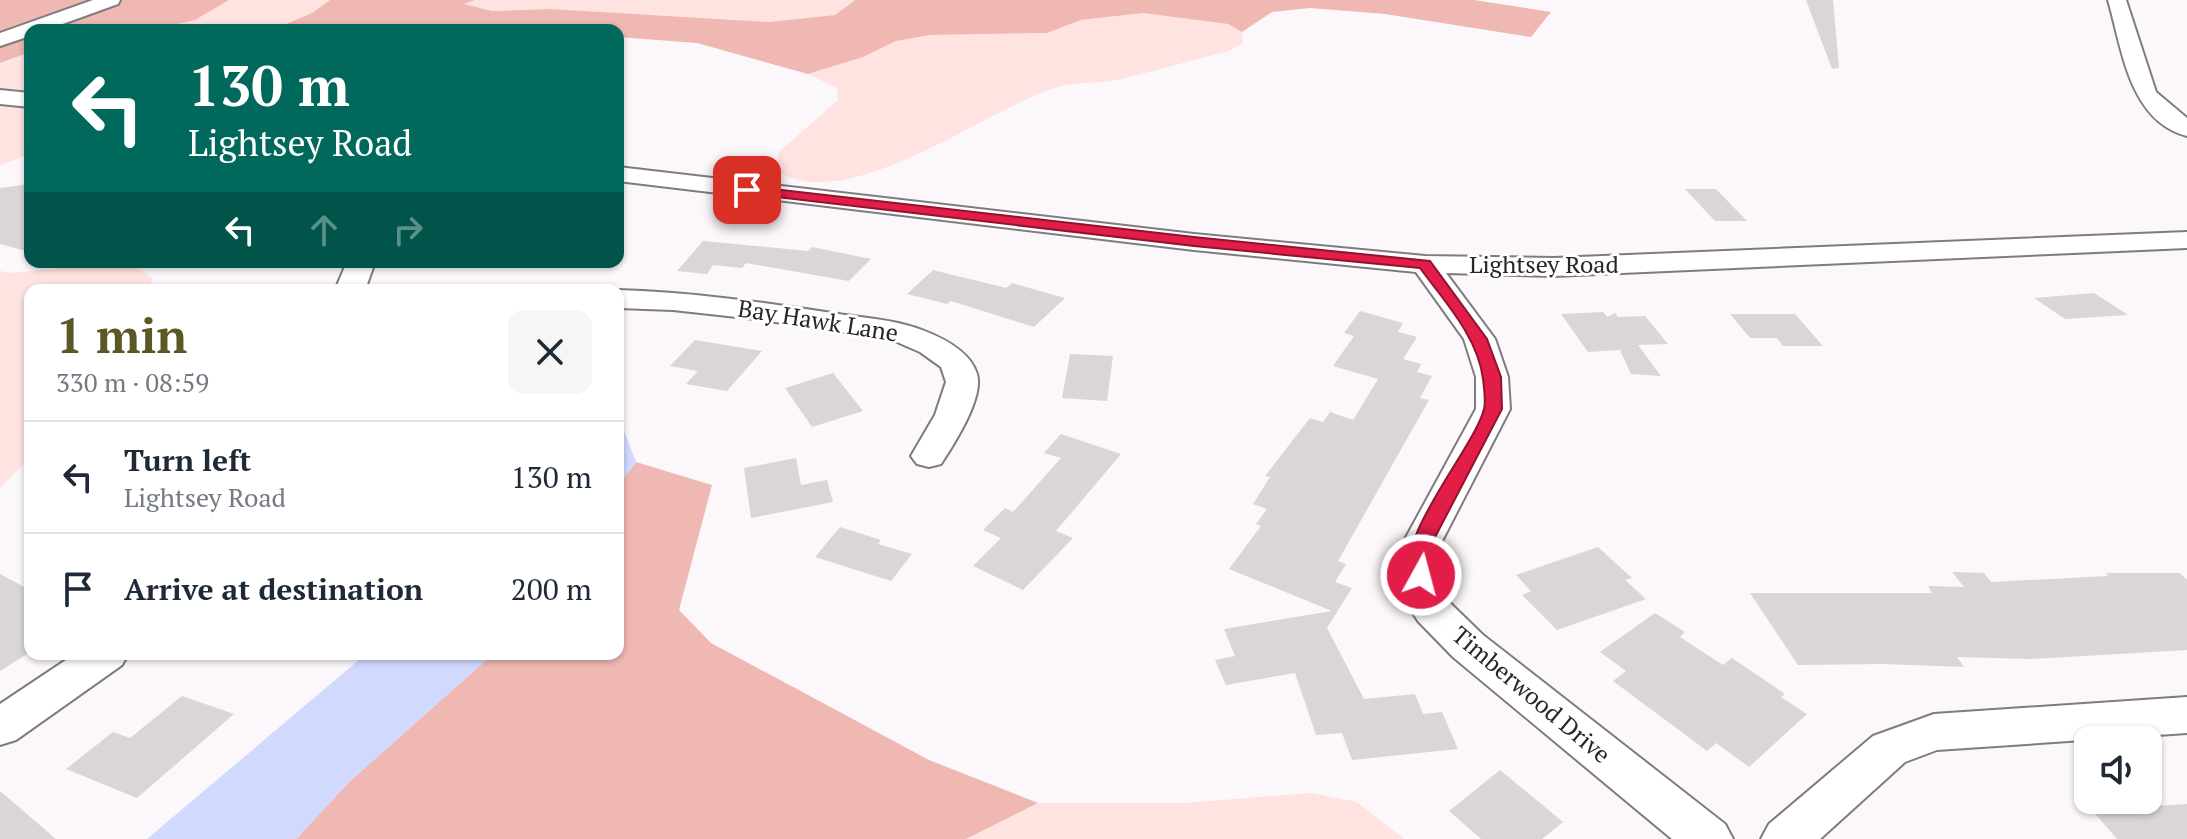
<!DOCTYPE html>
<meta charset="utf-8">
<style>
:root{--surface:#fff;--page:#f6f6f7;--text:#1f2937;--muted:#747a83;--line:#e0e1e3;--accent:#5b5825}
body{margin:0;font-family:"PT Serif",serif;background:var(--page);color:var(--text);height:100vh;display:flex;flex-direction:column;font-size:30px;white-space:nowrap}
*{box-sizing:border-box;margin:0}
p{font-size:26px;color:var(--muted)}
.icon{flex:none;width:44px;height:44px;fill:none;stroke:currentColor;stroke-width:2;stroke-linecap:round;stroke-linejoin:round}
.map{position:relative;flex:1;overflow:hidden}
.panel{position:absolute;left:24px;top:284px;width:600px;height:376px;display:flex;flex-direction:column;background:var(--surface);border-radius:16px;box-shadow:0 2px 6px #0004}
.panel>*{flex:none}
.top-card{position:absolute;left:24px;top:24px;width:600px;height:244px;border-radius:16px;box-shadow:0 2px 6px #0004;background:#00695c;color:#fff;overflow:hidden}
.fabs{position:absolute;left:2074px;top:726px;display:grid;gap:16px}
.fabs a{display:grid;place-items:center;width:88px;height:88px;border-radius:16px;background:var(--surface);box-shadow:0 2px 6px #0004;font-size:40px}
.pin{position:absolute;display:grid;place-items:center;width:68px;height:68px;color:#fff;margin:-34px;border-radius:16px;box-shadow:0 4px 12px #0006}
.me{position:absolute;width:88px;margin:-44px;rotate:7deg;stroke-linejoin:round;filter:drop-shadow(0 0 6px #0008)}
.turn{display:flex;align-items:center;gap:28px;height:168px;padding:0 32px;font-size:36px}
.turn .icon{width:104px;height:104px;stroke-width:2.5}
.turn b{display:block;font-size:56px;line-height:68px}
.lanes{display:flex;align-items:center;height:76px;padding:0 32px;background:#0003;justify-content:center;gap:40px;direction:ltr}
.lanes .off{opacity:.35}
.round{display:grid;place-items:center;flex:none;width:84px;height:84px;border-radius:16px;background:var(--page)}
.head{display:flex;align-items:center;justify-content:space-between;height:136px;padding:0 32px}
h1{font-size:48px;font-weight:700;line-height:60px;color:var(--accent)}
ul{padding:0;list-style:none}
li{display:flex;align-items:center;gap:24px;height:112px;padding:0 32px;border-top:2px solid var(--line)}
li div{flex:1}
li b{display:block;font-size:30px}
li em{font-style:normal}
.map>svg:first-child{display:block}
.green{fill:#fee3e1}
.forest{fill:#f0b8b2}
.water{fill:#d1d9ff}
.building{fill:#dad6d7}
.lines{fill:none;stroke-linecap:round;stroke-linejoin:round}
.minor-casing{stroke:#7f7c7e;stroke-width:4}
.minor{fill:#fff;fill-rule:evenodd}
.route{fill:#e11d48;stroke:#92132f;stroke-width:2}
.labels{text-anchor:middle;stroke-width:6;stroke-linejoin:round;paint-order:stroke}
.street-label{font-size:24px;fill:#282728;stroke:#fff}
</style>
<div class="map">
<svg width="2187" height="839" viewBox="0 0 2187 839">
<rect width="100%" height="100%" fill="#fbf7fa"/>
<g class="green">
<polygon points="229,0 330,0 312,13 272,30 153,30 195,20"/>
<polygon points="475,0 855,0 835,15 769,22 551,9 492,11 463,4"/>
<path d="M1143,13L1228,24L1242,32L1243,43L1229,51C1192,60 1155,71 1117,80C1098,84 1076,81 1057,87C985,109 847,218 776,170L779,152L838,100L837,88L808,74L863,57L896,41L931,35L1047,33L1081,20Z"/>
<polygon points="30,52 30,154 0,165 0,63"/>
<polygon points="121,262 136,267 152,278 150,290 30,290 30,458 0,488 0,271 11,273"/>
<polygon points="1311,793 1357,802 1404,839 966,839 1038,803 1185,803"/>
</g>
<g class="forest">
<polygon points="0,0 229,0 195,20 153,30 30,30 30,52 0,63"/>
<polygon points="330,0 475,0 464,4 492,11 551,9 769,22 835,15 855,0 1474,0 1551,12 1531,37 1385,14 1310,8 1272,12 1242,32 1228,24 1143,13 1081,20 1047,33 931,35 896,41 863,57 808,74 697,43 618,37 618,30 272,30 312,13"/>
<polygon points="636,462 712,485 679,610 711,643 929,760 1038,803 966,839 296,839 349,782 493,654 618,654 618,486"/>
</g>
<g class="water">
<polygon points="618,426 624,431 636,462 618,486"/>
<polygon points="366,654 493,654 349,782 296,839 147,839"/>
</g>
<g class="building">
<polygon points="1806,0 1833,0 1839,68 1832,69"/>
<polygon points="30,184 30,252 0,244 0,188"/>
<polygon points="1685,189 1716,189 1747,221 1715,221"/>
<polygon points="703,241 808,251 812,247 871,259 849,281 746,263 742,268 713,265 707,274 677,271"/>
<polygon points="933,270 1006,288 1012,283 1065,298 1034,327 951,301 947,304 907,294"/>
<polygon points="2094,293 2128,315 2065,319 2034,298"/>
<polygon points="1360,311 1403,323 1398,332 1417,337 1403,359 1421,364 1417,372 1432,376 1420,398 1429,400 1338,561 1346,564 1335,582 1352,588 1327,628 1364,699 1415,694 1423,714 1442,712 1458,749 1352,760 1342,733 1316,735 1295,673 1226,685 1215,660 1235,656 1224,629 1332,611 1229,569 1261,526 1256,524 1267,509 1253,504 1270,477 1265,476 1310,418 1323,422 1330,412 1353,420 1378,379 1333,366 1354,336 1344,333"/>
<polygon points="1603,312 1607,317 1615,313 1618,317 1645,316 1668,344 1638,345 1661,376 1631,374 1620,350 1588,352 1561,314"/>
<polygon points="1730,314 1795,314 1823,346 1783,346 1777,338 1750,338"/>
<polygon points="695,340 762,351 727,391 686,384 698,371 670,366"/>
<polygon points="1070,354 1113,356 1107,401 1062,398"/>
<polygon points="833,373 863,411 812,427 785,388"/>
<polygon points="1061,434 1121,454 1056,531 1073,538 1023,590 973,566 1001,538 983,530 1005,508 1013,512 1061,458 1044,453"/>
<polygon points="796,458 801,485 827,480 833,502 751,518 744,468"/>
<polygon points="840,527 881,540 878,544 912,554 891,581 815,557"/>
<polygon points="1598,547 1632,578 1625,580 1646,599 1557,630 1522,595 1531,591 1516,575"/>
<polygon points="1952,572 1984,573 1991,582 2108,576 2106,573 2180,573 2187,580 2187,650 2030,659 1957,657 1964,667 1884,664 1798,665 1750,593 1932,593 1928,586 1964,587"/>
<polygon points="0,574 30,590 30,652 0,671"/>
<polygon points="1655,613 1685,632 1680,637 1723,665 1732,658 1785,694 1781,697 1807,714 1749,767 1716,743 1707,751 1613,681 1626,671 1600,652"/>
<polygon points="182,696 234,714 137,798 66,769 113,732 130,738"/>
<polygon points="1500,770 1563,822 1542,839 1481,839 1449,811"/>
<polygon points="0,791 56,839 0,839"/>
<polygon points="2187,804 2187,839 2117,839 2092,810"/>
</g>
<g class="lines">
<g class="minor-casing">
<g id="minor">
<polygon points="93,0 120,0 118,4 46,30 30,30 30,36 0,46 0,33"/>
<path d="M2108,0H2126L2156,92L2187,118V136C2129,121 2122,48 2108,0Z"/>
<polygon points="0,90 30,93 30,107 0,104"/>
<polygon points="618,167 1194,234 1425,256 1554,258 2187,232 2187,248 1554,276 1446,273 1495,339 1508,377 1510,409 1442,541 1441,575 1450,603 1483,635 1725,824 1733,839 1672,839 1453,657 1418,621 1411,610 1401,575 1404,541 1476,409 1476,377 1464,339 1416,272 1194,250 618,181"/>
<polygon points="347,262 375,262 365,290 335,290"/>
<path d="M618,290C690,292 760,302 832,313C862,318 893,319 922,330C943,338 970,351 977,374C984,398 954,444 941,464L929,467L917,464L911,456L935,415L946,382L941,367L920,352L890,339L755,319L673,310L618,308Z"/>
<polygon points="75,654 128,654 122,665 16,740 0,745 0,704"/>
<polygon points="2187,697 2187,733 1937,750 1905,762 1820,839 1761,839 1769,824 1873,736 1934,714"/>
</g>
</g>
<use href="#minor" class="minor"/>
</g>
<path class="route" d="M747,186L1194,237L1430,261L1487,339L1501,377L1502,409L1433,541L1431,575L1428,581H1413C1390,542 1474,449 1484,409C1486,402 1484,387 1483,379C1478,337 1444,301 1420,268L1194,246L742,193L740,190Z"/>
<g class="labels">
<g class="street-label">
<text x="1544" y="273">Lightsey Road</text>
<text transform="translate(818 321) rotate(9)" y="8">Bay Hawk Lane</text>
<text transform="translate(1531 695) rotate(40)" y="8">Timberwood Drive</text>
</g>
</g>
</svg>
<div class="fabs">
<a><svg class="icon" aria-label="sound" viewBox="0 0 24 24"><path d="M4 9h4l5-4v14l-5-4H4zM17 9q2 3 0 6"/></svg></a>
</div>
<div class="pin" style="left:747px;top:190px;background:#d93025"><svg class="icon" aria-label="arrive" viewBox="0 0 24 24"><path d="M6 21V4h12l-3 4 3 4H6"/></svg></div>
<svg class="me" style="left:1421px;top:575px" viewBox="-20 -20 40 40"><circle r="17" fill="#e11d48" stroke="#fff" stroke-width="3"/><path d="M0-11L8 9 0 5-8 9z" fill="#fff"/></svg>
<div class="top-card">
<div class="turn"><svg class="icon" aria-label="left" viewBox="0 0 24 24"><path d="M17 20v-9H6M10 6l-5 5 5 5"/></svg><div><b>130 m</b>Lightsey Road</div></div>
<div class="lanes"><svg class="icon" aria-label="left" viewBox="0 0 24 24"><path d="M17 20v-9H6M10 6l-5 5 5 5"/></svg><svg class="icon off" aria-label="ahead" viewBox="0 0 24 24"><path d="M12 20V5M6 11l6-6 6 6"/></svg><svg class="icon off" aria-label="right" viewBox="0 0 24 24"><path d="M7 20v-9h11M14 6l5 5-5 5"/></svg></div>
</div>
<section class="panel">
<div class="head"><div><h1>1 min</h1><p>330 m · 08:59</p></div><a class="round"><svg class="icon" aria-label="close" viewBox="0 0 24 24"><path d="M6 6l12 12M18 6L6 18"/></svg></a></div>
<ul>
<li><svg class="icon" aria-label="left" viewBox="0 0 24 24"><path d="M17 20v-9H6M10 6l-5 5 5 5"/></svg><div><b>Turn left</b><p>Lightsey Road</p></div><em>130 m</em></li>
<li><svg class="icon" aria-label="arrive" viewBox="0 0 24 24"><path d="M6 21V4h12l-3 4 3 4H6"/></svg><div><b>Arrive at destination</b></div><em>200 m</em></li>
</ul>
</section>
</div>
